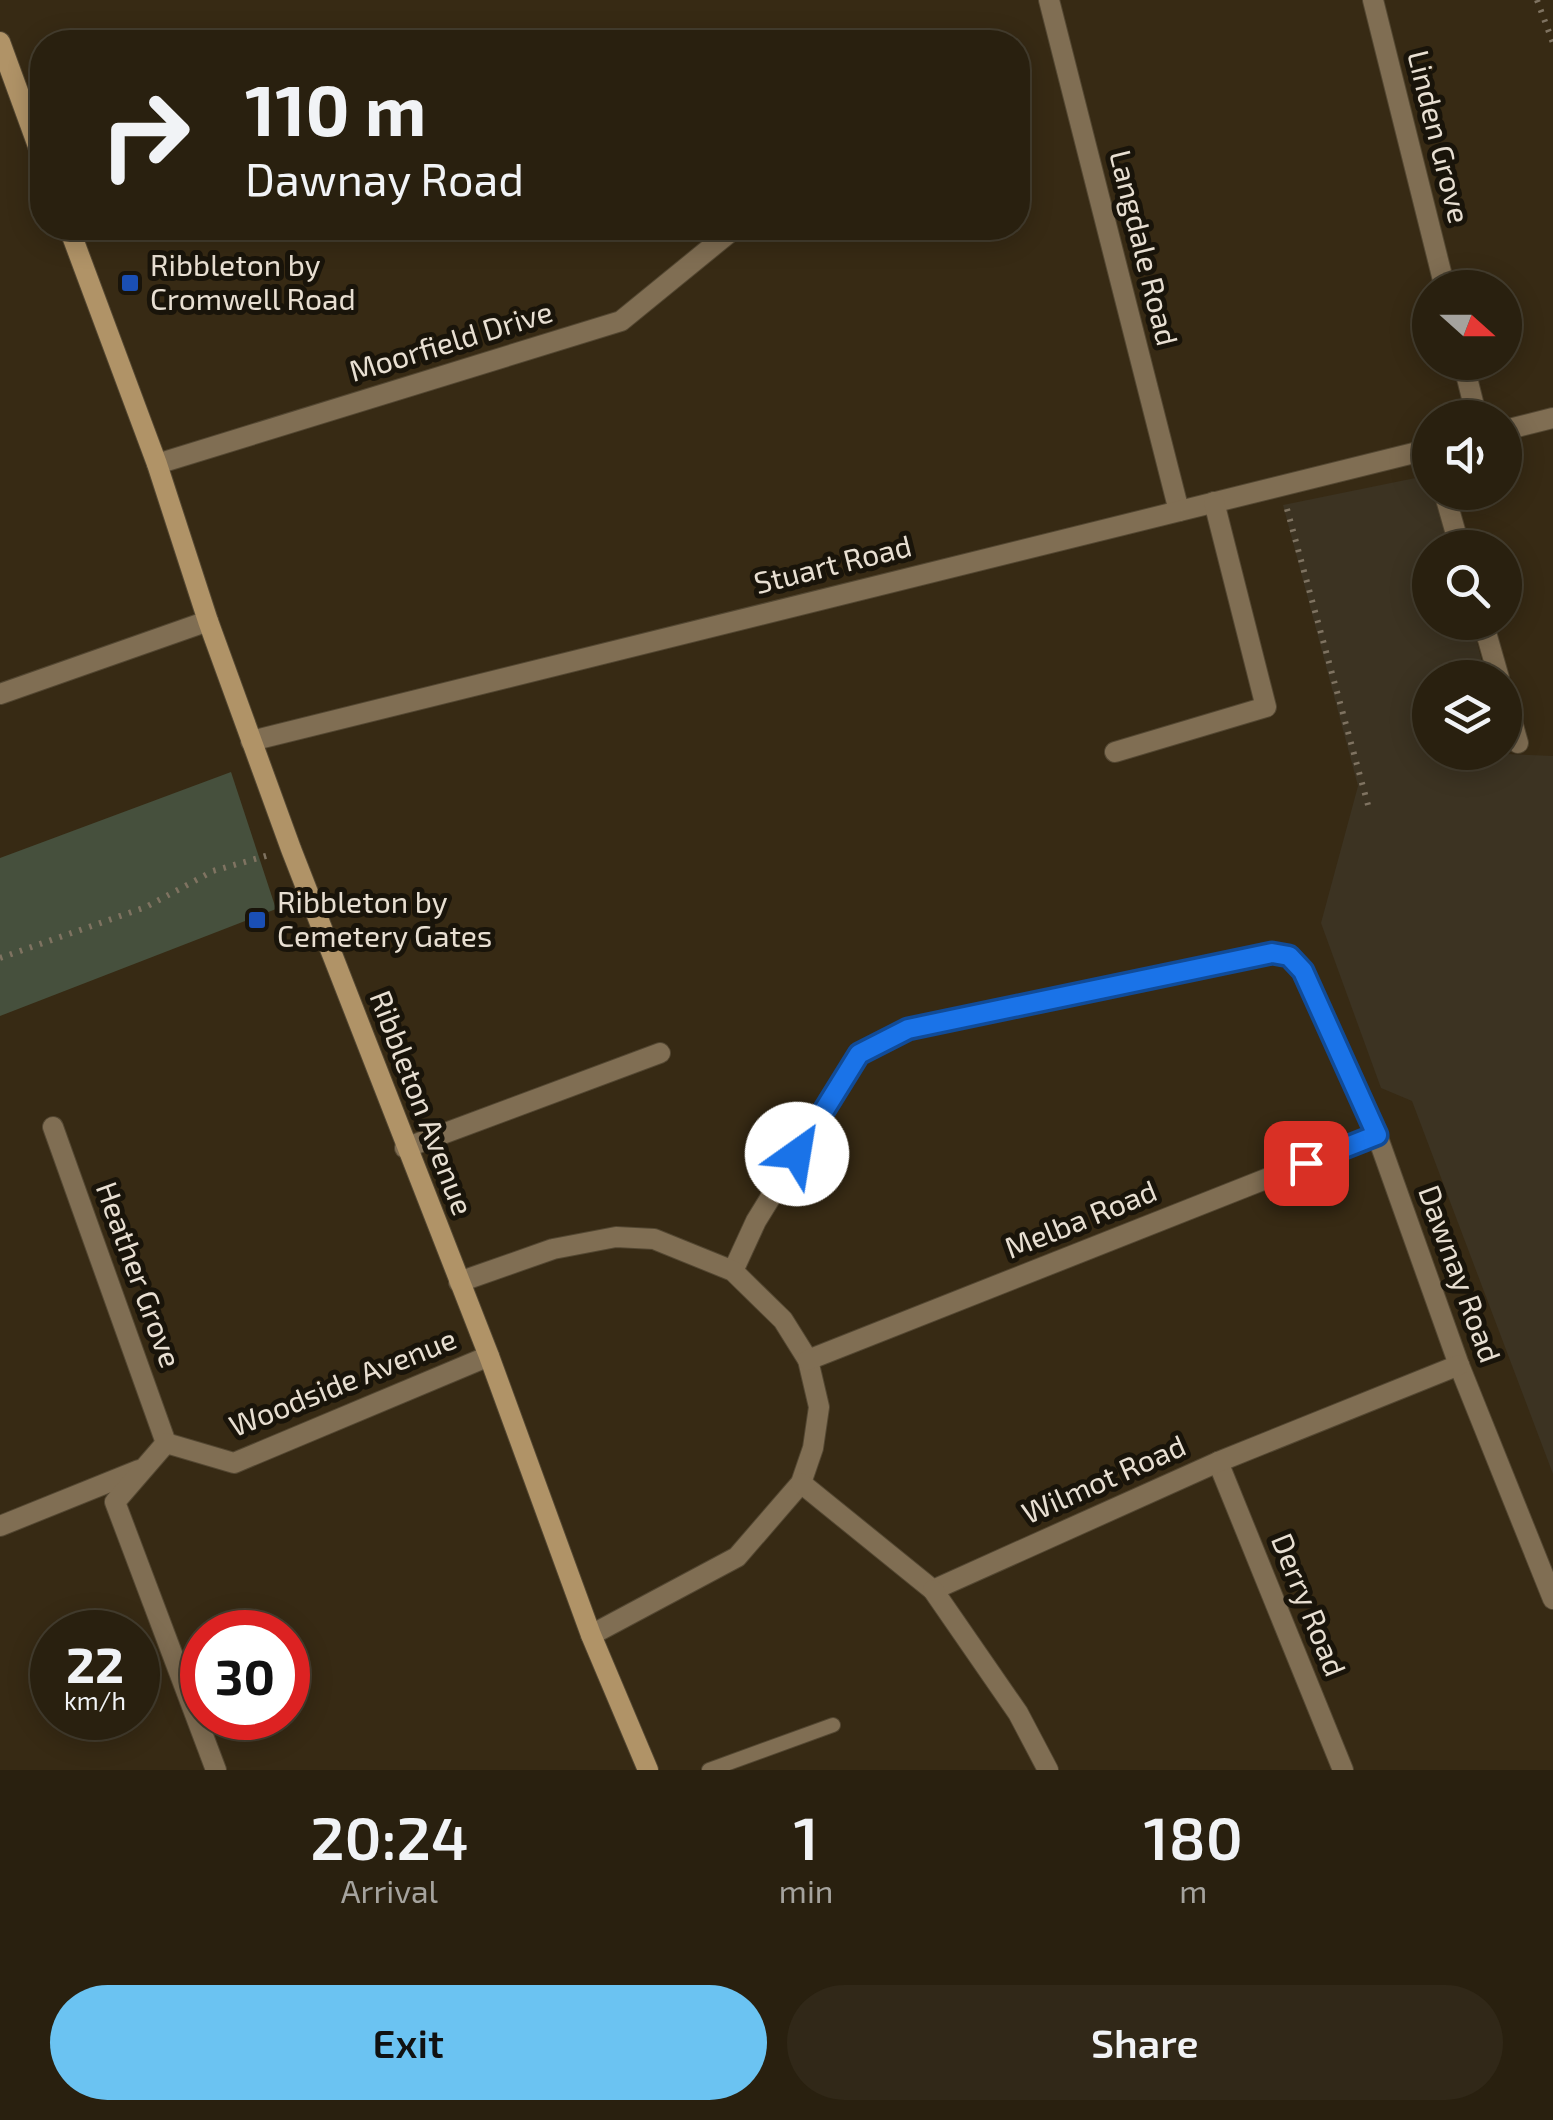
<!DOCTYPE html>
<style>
:root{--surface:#29200f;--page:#312818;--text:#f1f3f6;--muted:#a5a39e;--line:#453e2f;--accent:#6bc3f2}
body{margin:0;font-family:"Exo 2",sans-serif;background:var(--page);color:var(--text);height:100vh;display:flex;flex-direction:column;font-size:38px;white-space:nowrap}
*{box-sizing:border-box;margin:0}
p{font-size:32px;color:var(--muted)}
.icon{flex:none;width:55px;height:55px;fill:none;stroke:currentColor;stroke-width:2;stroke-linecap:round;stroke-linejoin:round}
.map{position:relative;height:1770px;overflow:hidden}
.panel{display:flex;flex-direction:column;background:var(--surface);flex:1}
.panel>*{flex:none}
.top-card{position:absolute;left:30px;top:30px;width:1000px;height:210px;border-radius:40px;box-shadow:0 5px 25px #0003,0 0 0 2px var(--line);background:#29200f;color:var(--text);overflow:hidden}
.needle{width:65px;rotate:111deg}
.fabs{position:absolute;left:1412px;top:270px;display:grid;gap:20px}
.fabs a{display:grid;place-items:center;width:110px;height:110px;border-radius:50%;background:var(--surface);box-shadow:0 5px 25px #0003,0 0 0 2px var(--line);font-size:50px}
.speed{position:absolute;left:30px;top:1610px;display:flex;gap:20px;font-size:50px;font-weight:700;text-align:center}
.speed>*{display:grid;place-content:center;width:130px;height:130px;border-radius:50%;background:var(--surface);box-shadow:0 5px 25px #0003,0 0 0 2px var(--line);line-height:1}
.speed small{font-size:25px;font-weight:400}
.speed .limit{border:15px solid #d22;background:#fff;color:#111}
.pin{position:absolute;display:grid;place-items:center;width:85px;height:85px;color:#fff;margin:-42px;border-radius:20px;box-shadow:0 5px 15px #0006}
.me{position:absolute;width:110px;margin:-55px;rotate:32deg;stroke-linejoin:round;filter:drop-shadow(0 0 8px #0008)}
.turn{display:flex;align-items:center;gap:35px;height:210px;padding:0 50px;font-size:45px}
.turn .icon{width:130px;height:130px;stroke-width:2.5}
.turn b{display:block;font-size:70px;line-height:85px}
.eta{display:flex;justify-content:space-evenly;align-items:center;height:170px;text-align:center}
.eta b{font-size:60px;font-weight:600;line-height:70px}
.cta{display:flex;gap:20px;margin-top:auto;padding:20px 50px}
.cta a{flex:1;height:115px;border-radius:60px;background:var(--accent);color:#111;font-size:40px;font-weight:600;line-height:115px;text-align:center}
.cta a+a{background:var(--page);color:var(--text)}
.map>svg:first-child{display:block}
.education{fill:#3c3322}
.green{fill:#46503d}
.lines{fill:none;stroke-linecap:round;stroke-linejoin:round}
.service-casing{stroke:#534732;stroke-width:16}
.minor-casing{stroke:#534732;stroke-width:22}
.secondary-casing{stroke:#534732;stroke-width:22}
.path{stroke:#7f7361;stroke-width:6;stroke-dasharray:2.5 8;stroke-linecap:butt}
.service{stroke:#806e53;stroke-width:14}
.minor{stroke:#806e53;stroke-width:20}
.secondary{stroke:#b09367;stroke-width:20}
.route-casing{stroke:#114b97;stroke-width:25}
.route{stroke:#1a73e8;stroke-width:18}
.transit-dot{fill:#1a4fb4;stroke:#19140a;stroke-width:4}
.labels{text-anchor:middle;stroke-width:10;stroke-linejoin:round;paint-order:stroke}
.street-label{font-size:30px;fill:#e8dfd2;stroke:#19140a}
.poi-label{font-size:30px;fill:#e8dfd2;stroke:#19140a;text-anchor:start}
</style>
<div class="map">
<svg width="1553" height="1770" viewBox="0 0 1553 1770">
<rect width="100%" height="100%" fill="#372a14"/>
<polygon class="education" points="1430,475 1430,492 1438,493 1452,547 1430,548 1430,622 1472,623 1486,677 1430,678 1430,752 1505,751 1506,754 1553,756 1553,1474 1412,1101 1381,1088 1321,923 1358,786 1283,505"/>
<polygon class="green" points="231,772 276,909 0,1016 0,858"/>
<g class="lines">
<g class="service-casing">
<polyline id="service" points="709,1770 833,1725"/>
</g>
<g class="minor-casing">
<g id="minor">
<polyline points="1049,0 1179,511"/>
<polyline points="1373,0 1445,288"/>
<polyline points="1463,362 1477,418"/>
<polyline points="1505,430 1553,418"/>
<polyline points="157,464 621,321 735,228"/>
<polyline points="1444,492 1460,548"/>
<polyline points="1483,622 1499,678"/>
<polyline points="0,694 208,621"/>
<polyline points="1505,697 1518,743"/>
<polyline points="251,741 1430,449"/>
<polyline points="1115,752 1266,707 1214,502"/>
<polyline points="53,1127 166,1443"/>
<polyline points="405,1148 660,1053"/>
<polyline points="733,1271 756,1221 859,1054 908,1029 1273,953 1289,957 1303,971 1377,1135 1459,1365 1553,1599"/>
<polyline points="459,1282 553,1249 616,1237 654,1239 733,1271 783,1320 808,1360 819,1407 813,1448 801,1483 737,1557 591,1635"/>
<polyline points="808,1360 1377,1135"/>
<polyline points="1218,1462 1343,1770"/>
<polyline points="801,1483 933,1590 1218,1462 1459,1365"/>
<polyline points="0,1526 139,1470"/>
<polyline points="933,1590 1018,1713 1048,1770"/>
<polyline points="216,1770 115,1502 166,1443 234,1463 489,1356"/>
</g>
</g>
<g class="secondary-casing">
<g id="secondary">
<polyline points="0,42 42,157"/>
<polyline points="69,228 157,464 208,621 291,849 489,1356 591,1635 648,1770"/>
</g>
</g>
<g class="path">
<polyline points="1537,0 1553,43"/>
<polyline points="1287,509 1368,805"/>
<polyline points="0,958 146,907 213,871 269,855"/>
</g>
<use href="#service" class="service"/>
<use href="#minor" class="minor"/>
<use href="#secondary" class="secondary"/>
</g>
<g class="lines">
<g class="route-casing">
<polyline id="route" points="797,1154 859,1054 908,1029 1272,953 1289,956 1303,971 1377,1135 1306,1163"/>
</g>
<use href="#route" class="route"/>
</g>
<g class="transit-dot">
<rect x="120" y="273" width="20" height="20" rx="5"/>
<rect x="247" y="910" width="20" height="20" rx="5"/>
</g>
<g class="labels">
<g class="street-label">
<text transform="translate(1438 137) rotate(76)" y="10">Linden Grove</text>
<text transform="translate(1143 248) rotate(76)" y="10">Langdale Road</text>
<text transform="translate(451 342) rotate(-17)" y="10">Moorfield Drive</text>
<text transform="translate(833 565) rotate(-14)" y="10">Stuart Road</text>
<text transform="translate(421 1103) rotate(69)" y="10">Ribbleton Avenue</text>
<text transform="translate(1081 1220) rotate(-22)" y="10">Melba Road</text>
<text transform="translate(1459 1274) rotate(70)" y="10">Dawnay Road</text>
<text transform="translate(138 1275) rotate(70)" y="10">Heather Grove</text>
<text transform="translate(343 1383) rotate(-22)" y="10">Woodside Avenue</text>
<text transform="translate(1104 1480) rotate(-24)" y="10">Wilmot Road</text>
<text transform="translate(1308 1605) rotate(68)" y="10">Derry Road</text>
</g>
<g class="poi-label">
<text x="150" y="276">Ribbleton by<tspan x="150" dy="34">Cromwell Road</tspan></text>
<text x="277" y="913">Ribbleton by<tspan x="277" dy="34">Cemetery Gates</tspan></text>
</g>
</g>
</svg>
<div class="fabs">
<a><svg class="needle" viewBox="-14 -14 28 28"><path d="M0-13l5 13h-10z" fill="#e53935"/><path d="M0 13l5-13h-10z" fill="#a5a39e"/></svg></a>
<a><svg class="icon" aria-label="sound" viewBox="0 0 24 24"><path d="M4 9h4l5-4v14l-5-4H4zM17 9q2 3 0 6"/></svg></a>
<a><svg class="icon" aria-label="search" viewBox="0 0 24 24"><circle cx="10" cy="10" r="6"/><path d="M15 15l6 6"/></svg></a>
<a><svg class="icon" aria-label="layers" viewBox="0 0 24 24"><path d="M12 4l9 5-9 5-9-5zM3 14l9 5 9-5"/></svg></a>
</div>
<div class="speed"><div>22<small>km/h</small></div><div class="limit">30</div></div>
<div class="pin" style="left:1306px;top:1163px;background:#d93025"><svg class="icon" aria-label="arrive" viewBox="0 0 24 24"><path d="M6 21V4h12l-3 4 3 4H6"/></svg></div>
<svg class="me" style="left:797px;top:1154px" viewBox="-20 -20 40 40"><circle r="19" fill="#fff"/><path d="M0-13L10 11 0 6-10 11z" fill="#1a73e8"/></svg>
<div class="top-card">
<div class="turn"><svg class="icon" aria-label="right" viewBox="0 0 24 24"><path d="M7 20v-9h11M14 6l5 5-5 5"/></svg><div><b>110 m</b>Dawnay Road</div></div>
</div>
</div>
<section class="panel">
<div class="eta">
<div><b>20:24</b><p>Arrival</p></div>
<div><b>1</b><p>min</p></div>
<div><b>180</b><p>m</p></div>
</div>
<div class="cta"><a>Exit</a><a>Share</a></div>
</section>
